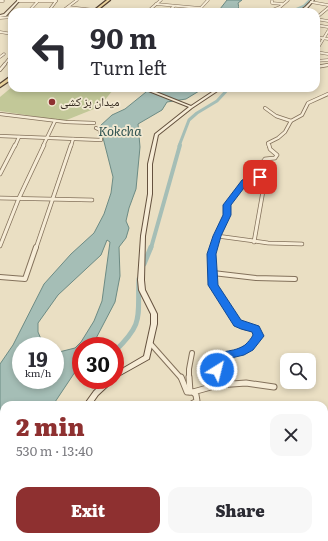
<!DOCTYPE html>
<meta charset="utf-8">
<style>
:root{--surface:#fff;--page:#f7f7f7;--text:#2b2b33;--muted:#7c7c81;--accent:#8e3030}
body{margin:0;font-family:Literata,"Noto Naskh Arabic",serif;background:var(--page);color:var(--text);height:100vh;display:flex;flex-direction:column;font-size:15px;white-space:nowrap}
*{box-sizing:border-box;margin:0}
p{font-size:13px;color:var(--muted)}
.icon{flex:none;width:22px;height:22px;fill:none;stroke:currentColor;stroke-width:2;stroke-linecap:round;stroke-linejoin:round}
.map{position:relative;flex:1;overflow:hidden}
.side{position:absolute;left:0px;top:401px;width:328px;height:140px;display:flex;flex-direction:column;background:var(--surface);border-radius:12px 12px 0 0;box-shadow:0 2px 6px #0003}
.side>*{flex:none}
.guide{position:absolute;left:8px;top:8px;width:312px;height:84px;border-radius:12px;box-shadow:0 2px 6px #0003;background:#fff;color:var(--text);overflow:hidden}
.buttons{position:absolute;left:280px;top:353px;display:grid;gap:8px}
.buttons a{display:grid;place-items:center;width:36px;height:36px;border-radius:8px;background:var(--surface);box-shadow:0 2px 6px #0003;font-size:20px}
.speed{position:absolute;left:12px;top:337px;display:flex;gap:8px;font-size:20px;font-weight:700;text-align:center}
.speed>*{display:grid;place-content:center;width:52px;height:52px;border-radius:50%;background:var(--surface);box-shadow:0 2px 6px #0003;line-height:1}
.speed small{font-size:10px;font-weight:400}
.speed .limit{border:6px solid #d22;background:#fff;color:#111}
.pin{position:absolute;display:grid;place-items:center;width:34px;height:34px;color:#fff;margin:-17px;border-radius:8px;box-shadow:0 2px 6px #0006}
.me{position:absolute;width:44px;margin:-22px;rotate:36deg;stroke-linejoin:round;filter:drop-shadow(0 0 3px #0008)}
.turn{display:flex;align-items:center;gap:14px;height:84px;padding:0 16px;font-size:18px}
.turn .icon{width:52px;height:52px;stroke-width:2.5}
.turn b{display:block;font-size:28px;line-height:34px}
.round{display:grid;place-items:center;flex:none;width:42px;height:42px;border-radius:12px;background:var(--page)}
.head{display:flex;align-items:center;justify-content:space-between;height:68px;padding:0 16px}
h1{font-size:24px;font-weight:800;line-height:30px;color:var(--accent)}
.button{display:flex;gap:8px;margin-top:auto;padding:8px 16px}
.button a{flex:1;height:46px;border-radius:12px;background:var(--accent);color:#fff;font-size:16px;font-weight:800;line-height:46px;text-align:center}
.button a+a{background:var(--page);color:var(--text)}
.map>svg:first-child{display:block}
.green{fill:#c2c898}
.water{fill:#a5beb6;stroke:#6d8b84;fill-rule:evenodd}
.lines{fill:none;stroke-linecap:round;stroke-linejoin:round}
.canal-far3{stroke:#a5beb6;stroke-width:2.5}
.canal-far2{stroke:#a5beb6;stroke-width:3}
.canal-far1{stroke:#a5beb6;stroke-width:4}
.canal{stroke:#a5beb6;stroke-width:5}
.street-far4-casing{stroke:#83715b;stroke-width:3}
.street-far3-casing{stroke:#83715b;stroke-width:4}
.street-far2-casing{stroke:#83715b;stroke-width:4.5}
.street-far1-casing{stroke:#83715b;stroke-width:6}
.street-casing{stroke:#83715b;stroke-width:7}
.secondary-casing{stroke:#65523f;stroke-width:2}
.primary-casing{stroke:#513f2f;stroke-width:2.5}
.street-far4{stroke:#f6ecd6;stroke-width:2}
.street-far3{stroke:#f6ecd6;stroke-width:2.5}
.street-far2{stroke:#f6ecd6;stroke-width:3}
.street-far1{stroke:#f6ecd6;stroke-width:4}
.street{stroke:#f6ecd6;stroke-width:5}
.secondary{fill:#f6ecd6;fill-rule:evenodd}
.primary{fill:#ebd39d;fill-rule:evenodd}
.route{fill:#1a73e8;stroke:#114b97}
.poi-dot{fill:#8e3030;stroke:#f2e9d2;stroke-width:1.5}
.labels{text-anchor:middle;stroke-width:3.5;stroke-linejoin:round;paint-order:stroke}
.far-poi-label{font-size:12px;fill:#34291e;stroke:#f2e9d2;text-anchor:start}
.far-water-label{font-size:13px;font-style:italic;fill:#2f5351;stroke:#f2e9d2}
</style>
<div class="map">
<svg width="328" height="541" viewBox="0 0 328 541">
<rect width="100%" height="100%" fill="#eadfc3"/>
<polygon class="green" points="12,87 112,88 113,90 99,107 64,121 0,111 0,97"/>
<g class="water">
<path d="M227,0H242L238,3C241,14 231,12 222,12L220,9Z"/>
<path d="M151,88H204L186,99L167,102L162,110L138,124L140,147L136,189L129,208L126,221L129,228L126,238L119,247L120,276L115,302L92,346H81V363L53,405H4V537H8V541H0V364L13,345L44,284L71,254L94,233L104,214L111,193L113,177L100,126L112,115L125,109ZM107,240L110,242L102,301L94,321L81,342L75,348L55,353V380H21V346H44L38,332V323L58,295L101,255Z"/>
</g>
<g class="lines">
<polyline class="canal-far3" points="290,12 304,6 310,0"/>
<polyline class="canal-far2" points="179,146 189,120 197,113 217,101 229,88"/>
<polyline class="canal-far1" points="151,248 180,145"/>
<g class="canal">
<polyline points="144,264 151,247"/>
<path d="M115,351C145,322 137,317 139,279"/>
</g>
<g class="street-far4-casing">
<g id="street-far4">
<polyline points="0,1 3,1"/>
<polyline points="18,1 56,1"/>
<polyline points="272,1 272,3 282,4"/>
<polyline points="311,2 328,5"/>
<polyline points="156,4 200,8"/>
<polyline points="68,7 112,12"/>
<polyline points="270,11 280,7 288,0"/>
<polyline points="28,12 38,1"/>
<polyline points="48,12 56,1"/>
<polyline points="61,12 77,0"/>
<polyline points="147,12 161,0"/>
<polyline points="155,12 160,12"/>
<polyline points="168,12 174,6"/>
<polyline points="197,12 208,0"/>
<polyline points="271,12 287,11"/>
<polyline points="0,18 12,17"/>
<polyline points="316,18 328,8"/>
<polyline points="316,19 328,21"/>
<polyline points="316,25 328,27"/>
<polyline points="0,32 12,34"/>
<polyline points="316,37 328,39"/>
<polyline points="316,51 328,31"/>
<polyline points="316,52 328,54"/>
<polyline points="0,57 4,54"/>
<polyline points="316,61 328,60"/>
<polyline points="4,65 12,55"/>
</g>
</g>
<g class="street-far3-casing">
<g id="street-far3">
<polyline points="316,67 328,65"/>
<polyline points="0,70 5,64"/>
<polyline points="265,108 276,116 291,121"/>
<polyline points="0,114 66,122 94,123"/>
<polyline points="0,136 101,140 100,130 96,128"/>
<polyline points="15,146 19,137"/>
<polyline points="43,146 55,121"/>
<polyline points="71,146 73,139"/>
<polyline points="269,146 268,143 278,138 285,132 291,121 302,115 308,103 328,94"/>
</g>
</g>
<g class="street-far2-casing">
<g id="street-far2">
<polyline points="0,174 15,145"/>
<polyline points="0,198 92,200"/>
<polyline points="217,236 268,243 302,244"/>
<polyline points="254,242 263,191"/>
<polyline points="0,246 19,198 44,145"/>
<polyline points="36,248 71,145"/>
<polyline points="213,248 227,215 227,205 244,181 259,180 260,177 256,171 265,159 275,158 277,155 270,149 269,145"/>
</g>
</g>
<g class="street-far1-casing">
<g id="street-far1">
<path d="M213,247V285L237,323L244,327L255,329L259,336C255,341 251,346 245,349C228,358 218,353 218,378"/>
<polyline points="213,273 256,278 295,279"/>
<polyline points="0,277 25,279 36,247"/>
<polyline points="150,343 181,378"/>
<polyline points="189,378 189,369 192,353"/>
</g>
</g>
<g class="street-casing">
<g id="street">
<polyline points="181,377 187,392 193,392 196,395 197,401 190,405"/>
<polyline points="189,377 190,392"/>
<polyline points="218,385 246,383 274,387"/>
<polyline points="193,392 218,385 218,377"/>
<polyline points="181,537 181,541"/>
<polyline points="211,537 211,541"/>
<polyline points="133,541 134,537"/>
</g>
</g>
<g class="secondary-casing">
<g id="secondary">
<polygon points="18,0 20,0 6,16 0,17 0,15 4,14"/>
<path d="M312,0H314C310,5 305,12 298,12L305,7Z"/>
<polygon points="141,88 146,88 191,106 218,88 222,88 192,108 158,135 152,164 152,194 145,236 144,280 145,290 157,314 157,324 149,359 115,378 115,373 144,356 151,324 151,314 139,290 138,280 141,236 148,194 148,164 155,134 189,107"/>
<polygon points="106,380 113,380 112,382 98,395 91,405 84,405 94,391"/>
<polygon points="28,537 36,537 35,541 27,541"/>
</g>
</g>
<g class="primary-casing">
<g id="primary">
<polygon points="107,0 110,0 95,12 92,12"/>
<polygon points="11,76 12,76 12,79 0,87 0,84"/>
</g>
</g>
<use href="#street-far4" class="street-far4"/>
<use href="#street-far3" class="street-far3"/>
<use href="#street-far2" class="street-far2"/>
<use href="#street-far1" class="street-far1"/>
<use href="#street" class="street"/>
<use href="#secondary" class="secondary"/>
<use href="#primary" class="primary"/>
</g>
<path class="route" d="M258,175H263L264,177L262,181L247,184L231,205V215L221,236L216,254L218,285L241,320L259,326L264,336L253,350L244,355L227,359L224,362L221,373L217,374L213,373L212,370C218,344 228,356 245,345C248,342 251,339 253,335L252,332L241,329L234,326L208,285L207,254L213,236L223,215V205L242,180L254,179Z"/>
<circle class="poi-dot" cx="52" cy="102" r="4"/>
<g class="labels">
<g class="far-poi-label">
<text x="60" y="106">میدان بز کشی</text>
</g>
<g class="far-water-label">
<text x="120" y="136">Kokcha</text>
</g>
</g>
</svg>
<div class="buttons">
<a><svg class="icon" aria-label="search" viewBox="0 0 24 24"><circle cx="10" cy="10" r="6"/><path d="M15 15l6 6"/></svg></a>
</div>
<div class="speed"><div>19<small>km/h</small></div><div class="limit">30</div></div>
<div class="pin" style="left:260px;top:177px;background:#d93025"><svg class="icon" aria-label="arrive" viewBox="0 0 24 24"><path d="M6 21V4h12l-3 4 3 4H6"/></svg></div>
<svg class="me" style="left:217px;top:370px" viewBox="-20 -20 40 40"><circle r="17" fill="#1a73e8" stroke="#fff" stroke-width="3"/><path d="M0-11L8 9 0 5-8 9z" fill="#fff"/></svg>
<div class="guide">
<div class="turn"><svg class="icon" aria-label="left" viewBox="0 0 24 24"><path d="M17 20v-9H6M10 6l-5 5 5 5"/></svg><div><b>90 m</b>Turn left</div></div>
</div>
<section class="side">
<div class="head"><div><h1>2 min</h1><p>530 m · 13:40</p></div><a class="round"><svg class="icon" aria-label="close" viewBox="0 0 24 24"><path d="M6 6l12 12M18 6L6 18"/></svg></a></div>
<div class="button"><a>Exit</a><a>Share</a></div>
</section>
</div>
